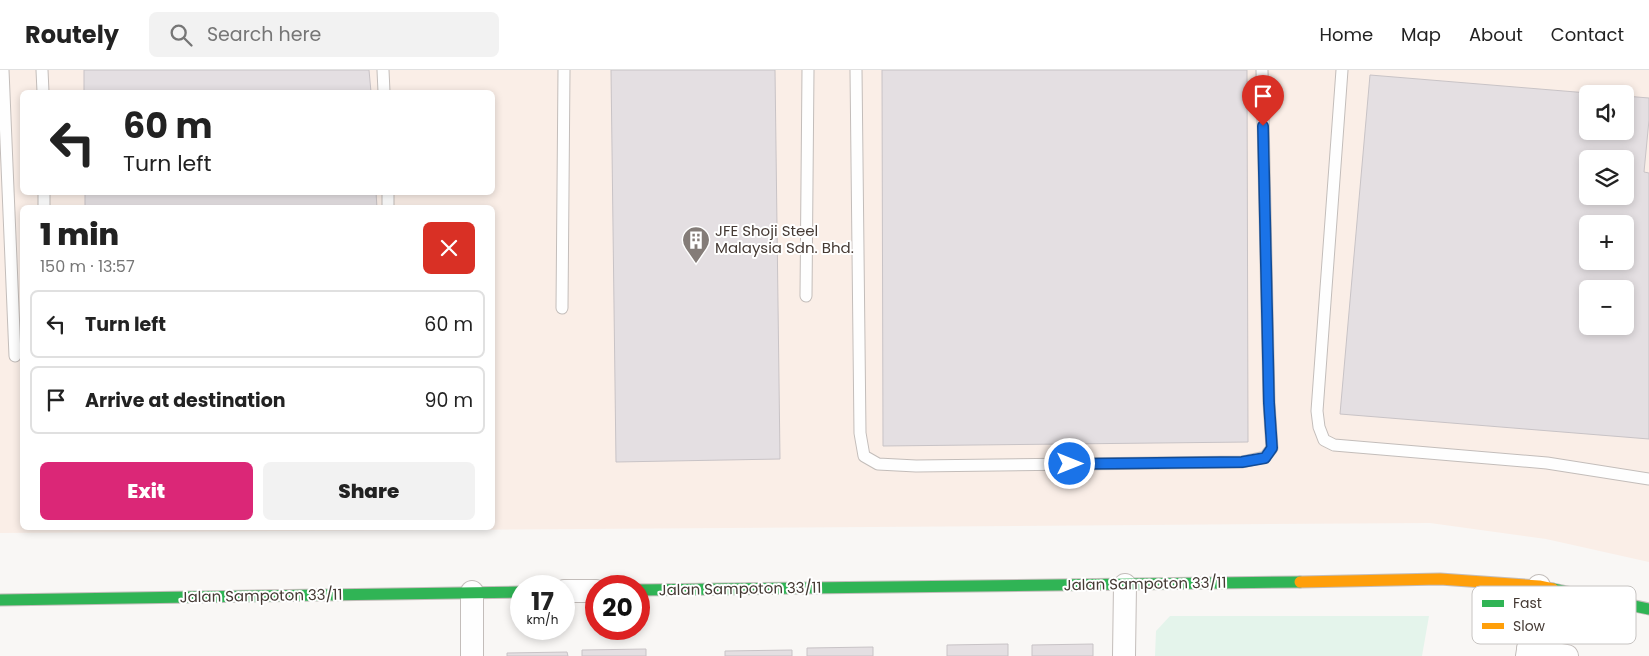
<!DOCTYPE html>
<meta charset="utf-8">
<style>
:root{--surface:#fff;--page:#f2f2f2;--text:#222;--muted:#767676;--line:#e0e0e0;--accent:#db2777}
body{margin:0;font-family:Poppins,sans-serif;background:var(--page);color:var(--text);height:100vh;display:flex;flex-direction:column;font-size:19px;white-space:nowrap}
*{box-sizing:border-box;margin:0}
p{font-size:16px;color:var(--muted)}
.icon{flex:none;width:28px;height:28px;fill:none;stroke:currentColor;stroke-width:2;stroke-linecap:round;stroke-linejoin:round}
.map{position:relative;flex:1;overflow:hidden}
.panel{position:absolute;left:20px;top:135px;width:475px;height:325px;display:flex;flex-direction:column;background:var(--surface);border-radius:8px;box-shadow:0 2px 8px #0003}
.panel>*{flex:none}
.banner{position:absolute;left:20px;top:20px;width:475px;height:105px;border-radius:8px;box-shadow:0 2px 8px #0003;background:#fff;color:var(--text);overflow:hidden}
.tools{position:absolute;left:1579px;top:15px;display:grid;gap:10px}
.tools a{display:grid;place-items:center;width:55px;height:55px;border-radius:8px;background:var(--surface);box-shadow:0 2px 8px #0003;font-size:25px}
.speed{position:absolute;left:510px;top:505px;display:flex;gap:10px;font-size:25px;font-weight:700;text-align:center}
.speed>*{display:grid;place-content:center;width:65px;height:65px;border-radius:50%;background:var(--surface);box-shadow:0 2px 8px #0003;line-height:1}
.speed small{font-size:12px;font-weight:400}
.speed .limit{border:8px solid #d22;background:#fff;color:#111}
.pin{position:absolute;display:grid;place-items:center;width:42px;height:42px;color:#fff;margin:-51px -21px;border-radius:50% 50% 50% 0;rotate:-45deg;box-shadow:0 0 5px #0007}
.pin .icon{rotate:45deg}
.me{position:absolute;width:55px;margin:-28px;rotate:90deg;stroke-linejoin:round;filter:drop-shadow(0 0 4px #0008)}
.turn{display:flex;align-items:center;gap:18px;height:105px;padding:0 20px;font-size:22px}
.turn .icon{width:65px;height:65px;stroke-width:2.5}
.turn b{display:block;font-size:35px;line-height:42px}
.round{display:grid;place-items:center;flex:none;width:52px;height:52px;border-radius:8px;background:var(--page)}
.overview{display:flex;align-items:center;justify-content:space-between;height:85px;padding:0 20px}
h1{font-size:30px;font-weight:800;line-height:38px}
.button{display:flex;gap:10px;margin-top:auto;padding:10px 20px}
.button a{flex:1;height:58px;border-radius:8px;background:var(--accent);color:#fff;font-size:20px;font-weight:800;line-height:58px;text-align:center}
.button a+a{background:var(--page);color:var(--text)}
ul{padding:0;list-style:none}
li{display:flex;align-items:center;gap:15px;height:68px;margin:0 10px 8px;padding:0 10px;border:2px solid var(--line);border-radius:8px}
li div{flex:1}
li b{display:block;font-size:19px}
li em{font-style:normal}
header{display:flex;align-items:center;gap:30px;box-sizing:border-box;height:70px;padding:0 25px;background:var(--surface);border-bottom:1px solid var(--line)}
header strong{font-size:24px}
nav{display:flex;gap:28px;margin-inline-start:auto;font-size:18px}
.search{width:350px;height:45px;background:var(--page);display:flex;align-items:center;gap:12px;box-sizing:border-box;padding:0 18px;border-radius:8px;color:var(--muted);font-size:19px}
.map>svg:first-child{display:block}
.built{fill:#faeee7;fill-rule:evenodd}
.green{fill:#e4f4eb}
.building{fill:#e4dfe2;stroke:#c8c3c6;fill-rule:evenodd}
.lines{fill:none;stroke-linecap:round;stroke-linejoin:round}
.lane-casing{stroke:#c3bdba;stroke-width:13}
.street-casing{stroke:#c3bdba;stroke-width:24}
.fast-casing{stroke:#c3bdba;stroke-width:13}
.slow-casing{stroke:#c3bdba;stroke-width:13}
.lane{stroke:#fefefe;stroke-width:11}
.street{stroke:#fefefe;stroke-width:22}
.fast{stroke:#30b455;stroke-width:11}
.slow{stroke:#ff9f0a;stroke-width:11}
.route-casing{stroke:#114b97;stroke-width:12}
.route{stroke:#1a73e8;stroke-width:9}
.labels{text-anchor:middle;stroke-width:4;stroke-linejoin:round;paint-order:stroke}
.poi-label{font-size:15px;fill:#453a34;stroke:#fff;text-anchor:start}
.street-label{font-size:15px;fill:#453a34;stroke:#fff}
.key{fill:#fff;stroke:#c7c4c2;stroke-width:1}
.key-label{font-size:14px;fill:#453a34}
</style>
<header>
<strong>Routely</strong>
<div class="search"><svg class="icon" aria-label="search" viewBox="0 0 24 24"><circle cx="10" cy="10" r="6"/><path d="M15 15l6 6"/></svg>Search here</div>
<nav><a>Home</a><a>Map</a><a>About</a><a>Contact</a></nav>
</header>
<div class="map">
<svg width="1649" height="586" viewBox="0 0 1649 586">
<rect width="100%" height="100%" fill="#f9f7f5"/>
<path class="built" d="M0,0H1649V492L1546,469L1430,453L0,463ZM22,22H492V122H22ZM1588,24H1625V61H1588ZM1588,89H1625V126H1588ZM22,138H492V458H22ZM1588,154H1625V191H1588ZM1588,219H1625V256H1588Z"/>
<polygon class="green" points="1170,546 1429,546 1422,586 1155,586 1156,561"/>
<g class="building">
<polygon points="84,0 369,0 371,22 84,22"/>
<polygon points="611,0 775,0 780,389 616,392"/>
<polygon points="882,0 1247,0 1248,372 883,376"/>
<path d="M1370,5L1600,24H1588V61H1625V26L1649,28V50L1644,102L1649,103V369L1340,344ZM1588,89H1625V126H1588ZM1588,154H1625V191H1588ZM1588,219H1625V256H1588Z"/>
<polygon points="85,122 376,122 377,138 85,138"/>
<polygon points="1008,574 1008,586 947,586 947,575"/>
<polygon points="1093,574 1093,586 1032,586 1032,575"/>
<polygon points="873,577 873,586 807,586 807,578"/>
<polygon points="646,579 646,586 582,586 582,580"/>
<polygon points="792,580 792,586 725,586 725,581"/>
<polygon points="567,582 568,586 507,586 507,583"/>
</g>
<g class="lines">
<g class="lane-casing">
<g id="lane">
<polyline points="3,0 15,286"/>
<polyline points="42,0 43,22"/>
<polyline points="383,0 384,22"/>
<polyline points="856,0 860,363 864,386 878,394 916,396 1242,392 1265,387 1272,378 1269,333 1262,0"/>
<polyline points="1342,0 1317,341 1319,357 1324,370 1334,375 1547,393 1649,409"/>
<polyline points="44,122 44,138"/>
<polyline points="388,122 388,138"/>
<polyline points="806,226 808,0"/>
<polyline points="562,238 564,0"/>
</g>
</g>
<g class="street-casing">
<g id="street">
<polyline points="564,521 596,521"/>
<polyline points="1528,579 1567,586"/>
<polyline points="472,586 472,522"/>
<polyline points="1124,586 1125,515"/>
<polyline points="1527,586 1539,516"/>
</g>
</g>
<g class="fast-casing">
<g id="fast">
<polyline points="1553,519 1649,539"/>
<polyline points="639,520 1300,512"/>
<polyline points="0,530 521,522"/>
</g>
</g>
<g class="slow-casing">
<polyline id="slow" points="1300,512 1440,509 1539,516 1553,519"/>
</g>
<use href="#lane" class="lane"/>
<use href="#street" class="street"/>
<use href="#fast" class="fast"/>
<use href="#slow" class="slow"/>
</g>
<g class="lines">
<g class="route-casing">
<polyline id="route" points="1070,394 1242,392 1265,388 1272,378 1269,333 1263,56"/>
</g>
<use href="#route" class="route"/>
</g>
<defs>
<g id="building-pin" transform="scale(1.4375)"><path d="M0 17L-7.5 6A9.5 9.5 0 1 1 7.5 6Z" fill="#847c78" stroke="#fff"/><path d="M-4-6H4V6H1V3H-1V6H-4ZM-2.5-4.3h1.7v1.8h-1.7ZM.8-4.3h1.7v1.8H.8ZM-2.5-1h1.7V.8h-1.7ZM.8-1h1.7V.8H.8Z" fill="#fff"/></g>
</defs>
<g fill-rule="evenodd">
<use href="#building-pin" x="696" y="170"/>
</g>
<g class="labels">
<g class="poi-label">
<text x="715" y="166">JFE Shoji Steel<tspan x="715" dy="17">Malaysia Sdn. Bhd.</tspan></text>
</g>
<g class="street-label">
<text transform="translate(1145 514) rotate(-1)" y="5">Jalan Sampoton 33/11</text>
<text transform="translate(740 519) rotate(-1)" y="5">Jalan Sampoton 33/11</text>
<text transform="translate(261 526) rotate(-1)" y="5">Jalan Sampoton 33/11</text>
</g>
</g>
<rect x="1472" y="516" width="164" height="58" rx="8" class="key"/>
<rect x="1482" y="530" width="22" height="7" fill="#30b455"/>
<rect x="1482" y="553" width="22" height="6" fill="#ff9f0a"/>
<g class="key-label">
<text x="1513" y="538">Fast</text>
<text x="1513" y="561">Slow</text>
</g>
</svg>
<div class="tools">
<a><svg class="icon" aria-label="sound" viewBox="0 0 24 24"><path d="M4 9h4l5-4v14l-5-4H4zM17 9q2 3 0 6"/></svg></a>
<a><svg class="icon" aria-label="layers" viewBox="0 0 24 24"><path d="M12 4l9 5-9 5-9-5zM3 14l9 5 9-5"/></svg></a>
<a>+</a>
<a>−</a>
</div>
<div class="speed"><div>17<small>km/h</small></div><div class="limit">20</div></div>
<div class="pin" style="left:1263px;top:56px;background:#d93025"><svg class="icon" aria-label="arrive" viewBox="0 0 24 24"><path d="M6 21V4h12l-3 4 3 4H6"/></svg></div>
<svg class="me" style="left:1070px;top:394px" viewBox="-20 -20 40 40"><circle r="17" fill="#1a73e8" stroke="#fff" stroke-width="3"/><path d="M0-11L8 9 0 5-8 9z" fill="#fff"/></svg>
<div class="banner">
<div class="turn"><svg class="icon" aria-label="left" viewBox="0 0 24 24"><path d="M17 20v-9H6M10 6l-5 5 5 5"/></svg><div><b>60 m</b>Turn left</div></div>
</div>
<section class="panel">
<div class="overview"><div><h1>1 min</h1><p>150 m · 13:57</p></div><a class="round" style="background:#d93025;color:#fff"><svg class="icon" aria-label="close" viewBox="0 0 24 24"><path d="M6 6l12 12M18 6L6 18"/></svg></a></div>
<ul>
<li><svg class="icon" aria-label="left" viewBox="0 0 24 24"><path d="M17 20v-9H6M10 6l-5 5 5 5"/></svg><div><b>Turn left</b></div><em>60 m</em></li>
<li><svg class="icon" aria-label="arrive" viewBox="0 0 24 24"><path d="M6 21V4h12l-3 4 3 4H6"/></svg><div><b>Arrive at destination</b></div><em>90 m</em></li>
</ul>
<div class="button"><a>Exit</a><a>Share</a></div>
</section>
</div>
